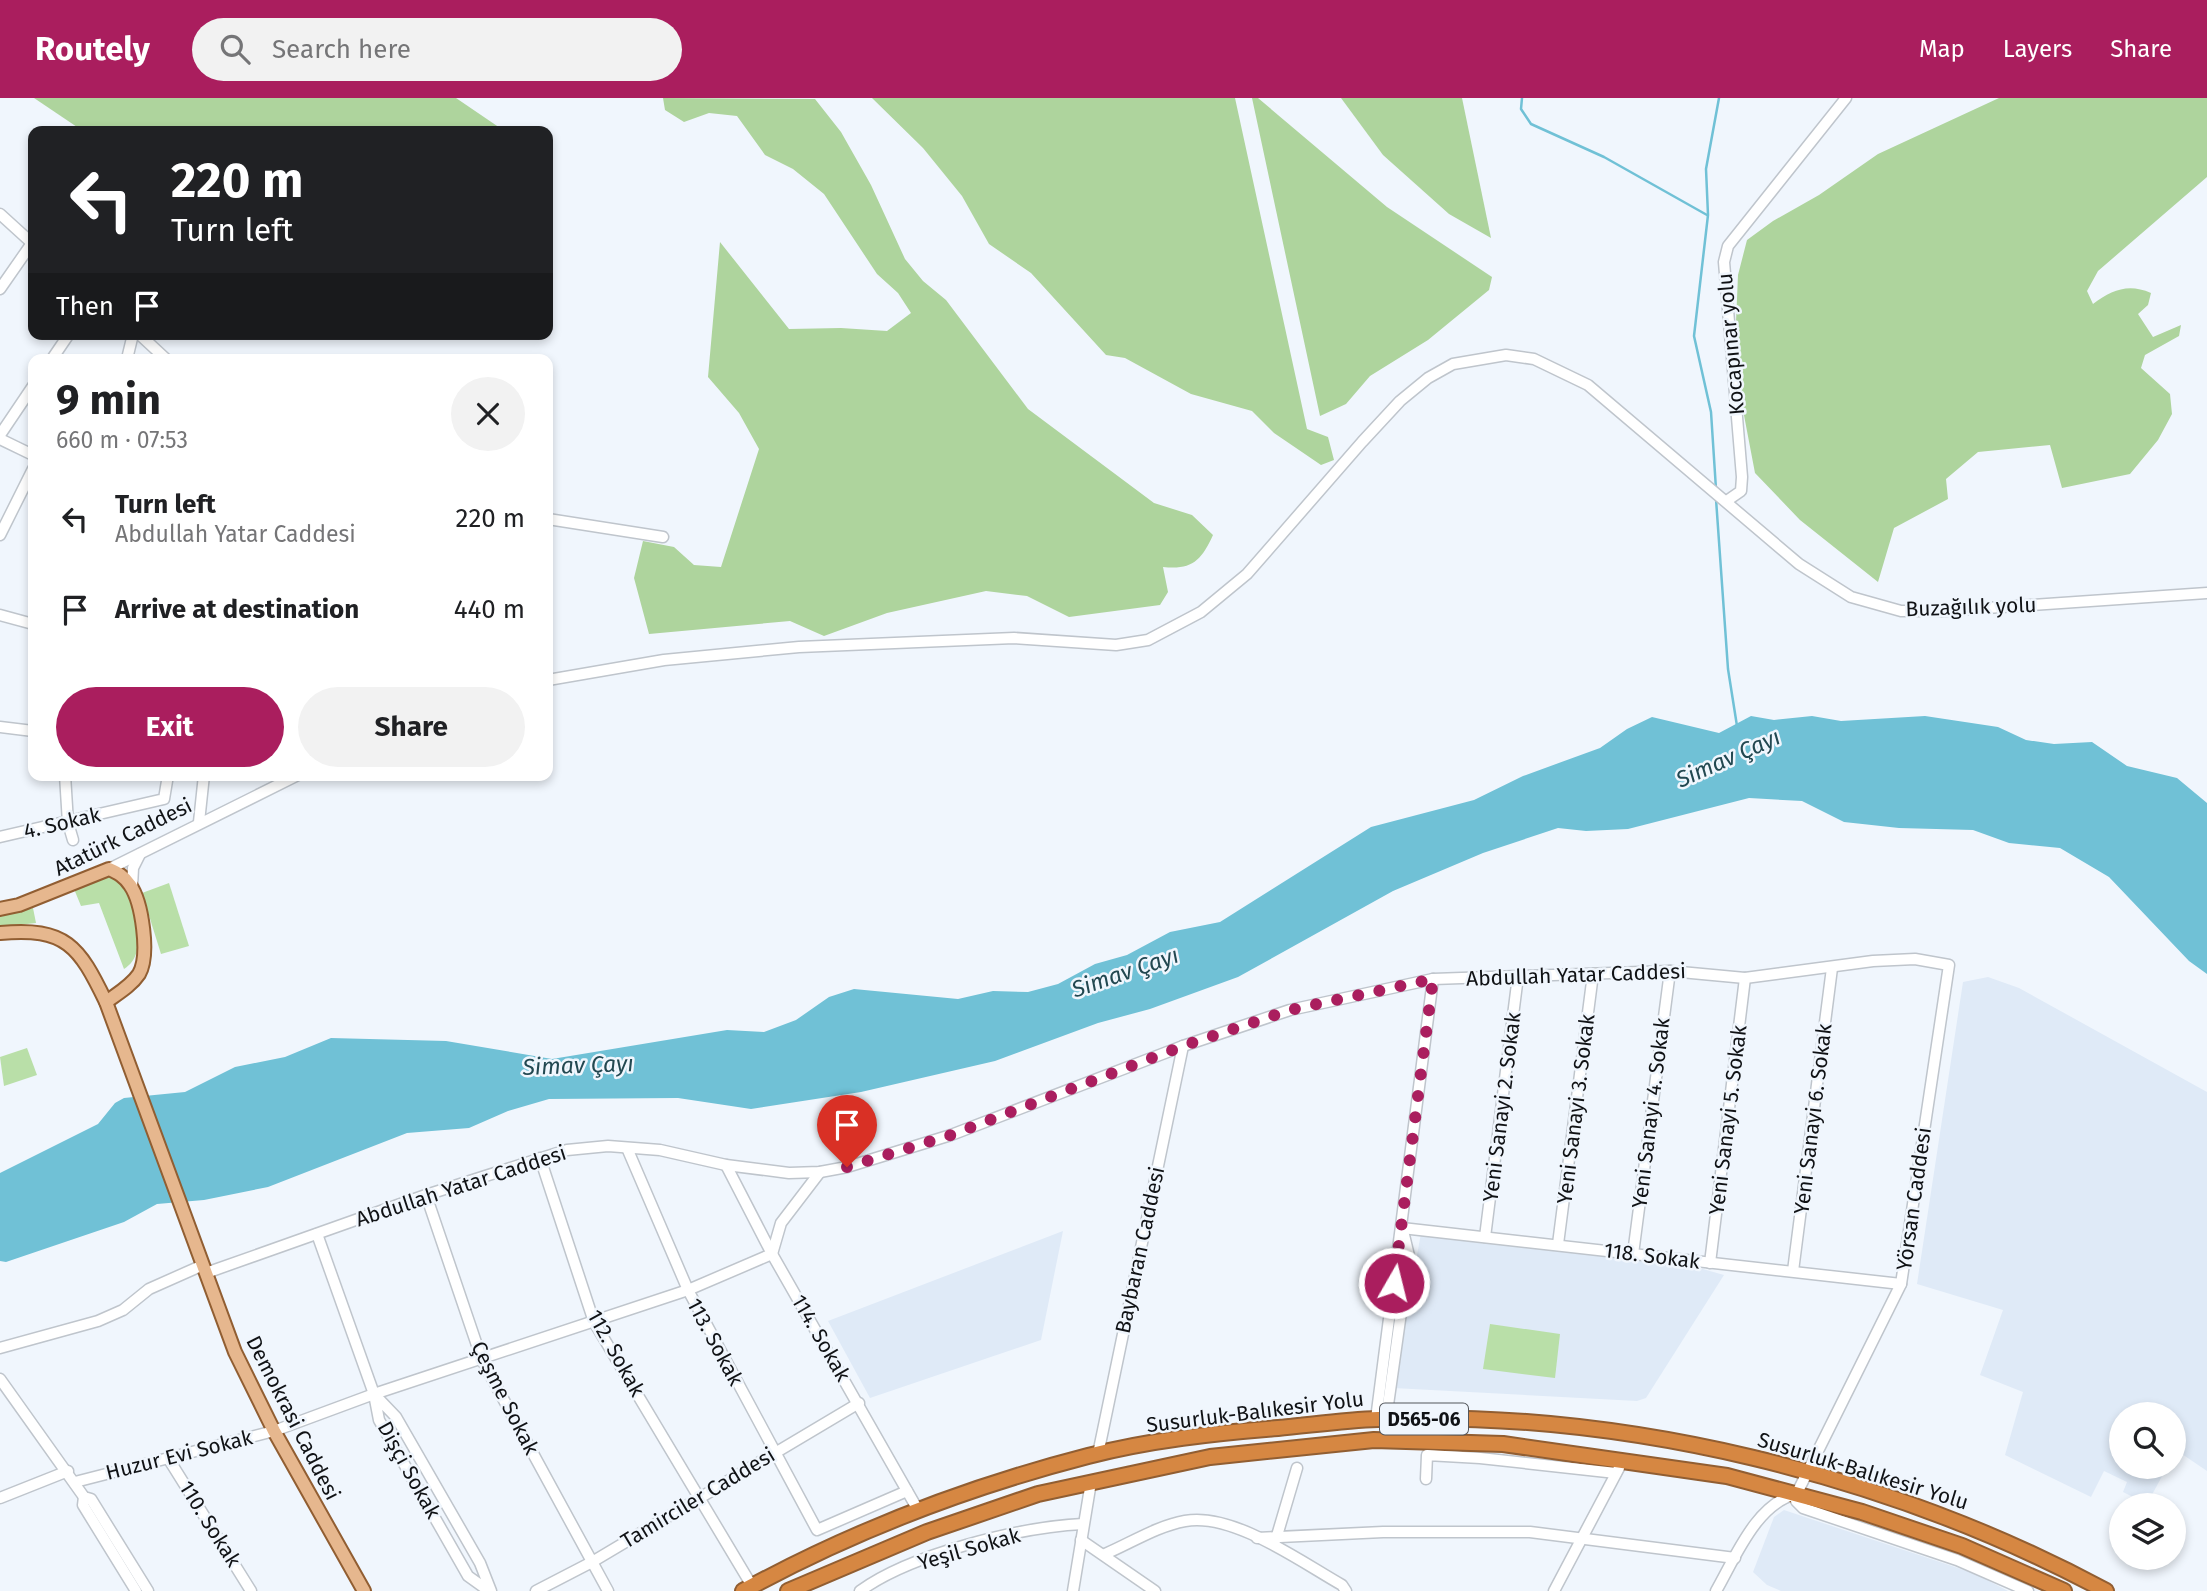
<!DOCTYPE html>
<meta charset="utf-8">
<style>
:root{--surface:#fff;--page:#f2f2f2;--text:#202124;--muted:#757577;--accent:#aa1e5e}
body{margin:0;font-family:"Fira Sans",sans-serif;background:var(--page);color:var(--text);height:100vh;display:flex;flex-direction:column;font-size:26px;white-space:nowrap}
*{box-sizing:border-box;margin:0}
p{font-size:23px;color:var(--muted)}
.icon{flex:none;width:38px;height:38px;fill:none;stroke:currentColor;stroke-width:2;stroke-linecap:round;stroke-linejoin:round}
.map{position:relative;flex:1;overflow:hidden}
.side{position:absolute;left:28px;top:256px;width:525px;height:427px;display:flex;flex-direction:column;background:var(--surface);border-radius:14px;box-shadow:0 4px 10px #0003}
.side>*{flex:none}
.banner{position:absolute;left:28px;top:28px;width:525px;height:214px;border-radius:14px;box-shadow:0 4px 10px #0003;background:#202124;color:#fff;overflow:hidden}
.tools{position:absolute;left:2109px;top:1304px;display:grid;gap:14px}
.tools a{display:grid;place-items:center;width:77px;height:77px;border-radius:50%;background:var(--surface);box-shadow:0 4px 10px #0003;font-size:35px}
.pin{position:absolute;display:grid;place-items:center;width:60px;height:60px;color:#fff;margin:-72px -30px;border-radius:50% 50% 50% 0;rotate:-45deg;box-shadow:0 0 7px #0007}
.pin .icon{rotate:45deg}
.me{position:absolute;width:77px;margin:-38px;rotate:8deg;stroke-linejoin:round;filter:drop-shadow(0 0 5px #0008)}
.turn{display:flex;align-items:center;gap:24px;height:147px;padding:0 28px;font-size:32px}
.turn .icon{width:91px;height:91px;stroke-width:2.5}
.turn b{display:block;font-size:49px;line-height:60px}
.then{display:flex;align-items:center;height:66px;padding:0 28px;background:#0003;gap:14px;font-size:26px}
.round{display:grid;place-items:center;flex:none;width:74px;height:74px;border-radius:37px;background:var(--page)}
.head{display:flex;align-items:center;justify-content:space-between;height:119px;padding:0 28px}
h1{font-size:42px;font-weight:700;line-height:52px}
.button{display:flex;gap:14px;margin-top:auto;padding:14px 28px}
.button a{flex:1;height:80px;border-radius:42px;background:var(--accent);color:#fff;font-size:28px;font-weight:700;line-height:80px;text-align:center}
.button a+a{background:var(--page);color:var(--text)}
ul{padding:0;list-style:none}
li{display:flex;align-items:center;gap:21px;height:91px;padding:0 28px}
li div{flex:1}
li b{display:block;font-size:26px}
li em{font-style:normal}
header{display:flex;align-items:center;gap:42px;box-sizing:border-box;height:98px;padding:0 35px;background:var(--accent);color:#fff}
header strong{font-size:33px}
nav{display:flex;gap:38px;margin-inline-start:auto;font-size:24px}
.search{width:490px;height:63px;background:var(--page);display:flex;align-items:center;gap:18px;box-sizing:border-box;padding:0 24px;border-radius:38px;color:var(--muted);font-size:26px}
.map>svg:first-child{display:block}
.built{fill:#dfeaf7}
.green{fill:#b9dfa8}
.forest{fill:#aed49d}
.water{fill:#70c1d6}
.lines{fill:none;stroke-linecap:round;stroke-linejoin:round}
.stream{stroke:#70c1d6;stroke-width:2.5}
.minor-casing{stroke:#bfc5cc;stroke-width:13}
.major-casing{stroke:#915e32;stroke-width:16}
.highway-casing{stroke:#915e32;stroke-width:18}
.minor{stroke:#fff;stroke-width:10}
.major{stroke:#e6b78e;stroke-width:12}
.highway{stroke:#d68742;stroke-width:14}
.route{stroke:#aa1e5e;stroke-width:12;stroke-dasharray:0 21.6}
.labels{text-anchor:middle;stroke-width:5;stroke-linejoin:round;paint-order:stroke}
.shield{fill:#f0f6fd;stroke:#53565b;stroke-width:2}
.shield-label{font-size:19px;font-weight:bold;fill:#101215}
.street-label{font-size:21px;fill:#101215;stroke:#f0f6fd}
.water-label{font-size:23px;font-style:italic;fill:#224851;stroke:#f0f6fd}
</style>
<header>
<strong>Routely</strong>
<div class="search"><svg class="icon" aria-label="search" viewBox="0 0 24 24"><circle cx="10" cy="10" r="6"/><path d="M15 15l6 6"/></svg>Search here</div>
<nav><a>Map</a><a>Layers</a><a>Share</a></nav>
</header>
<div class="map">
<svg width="2207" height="1493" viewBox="0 0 2207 1493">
<rect width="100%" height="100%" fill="#f0f6fd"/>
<g class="built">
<polygon points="1988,879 2019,890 2207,994 2207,1373 2176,1352 2174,1356 2174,1316 2121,1316 2121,1368 2167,1369 2147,1406 2123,1394 2127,1384 2104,1373 2091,1399 2005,1357 2023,1294 1980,1277 2003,1212 1917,1186 1963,884"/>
<polygon points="1063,1133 1041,1242 870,1300 828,1223"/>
<polygon points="1421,1135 1685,1166 1724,1177 1646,1300 1637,1303 1393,1290"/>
<polygon points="1784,1412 1976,1476 2008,1493 1781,1493 1767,1487 1753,1474 1774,1419"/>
</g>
<g class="green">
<path d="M107,777L122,782C132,804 152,855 124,871L99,805L81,808L74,791Z"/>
<polygon points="169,785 189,848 161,856 142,795"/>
<polygon points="33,810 36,825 0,829 0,818"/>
<polygon points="27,950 37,977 4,988 0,959"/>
<polygon points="1490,1226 1560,1236 1555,1280 1483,1271"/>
</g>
<g class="forest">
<polygon points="34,0 456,0 503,32 83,33"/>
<path d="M663,0L815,1L841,34L871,87L905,161L923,183L946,202L1028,311L1154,405L1192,417L1213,437C1201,463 1192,472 1163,469L1168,494L1160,507L1069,519L1027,498L986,493L887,515L824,538L790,523L649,536L634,480L643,443L674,449L694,467L721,469L759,351L739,315L708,279L720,144L789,231L841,230L887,233L911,215L898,195L877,176L824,96L793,71L765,57L737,18L709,15L684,24L665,12Z"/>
<polygon points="872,0 1235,0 1307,331 1328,339 1334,362 1321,367 1274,335 1252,313 1191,296 1125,260 1106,257 1031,175 989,146 962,98 923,50"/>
<polygon points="1252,0 1258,0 1387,109 1492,179 1489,192 1428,242 1370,278 1346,306 1320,318"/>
<polygon points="1341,0 1462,0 1491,140 1449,116 1383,57"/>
<path d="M1999,0H2207V79L2098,173L2087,193L2093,206C2112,192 2128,185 2151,195L2148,207L2138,216L2153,239L2181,227L2179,238L2145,257L2141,270L2170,296L2172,316L2158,342L2130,376L2062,390L2050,347L1978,354L1946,381L1948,401L1894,430L1878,484L1800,422L1755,375L1743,312L1736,224L1738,177L1747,142L1773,123L1819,97L1878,56Z"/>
</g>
<polygon class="water" points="1751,618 1774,622 1812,618 1841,623 1925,618 1998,629 2026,642 2054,646 2092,644 2127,668 2177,680 2207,705 2207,876 2189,863 2109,779 2060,750 2009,745 1973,732 1899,730 1844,724 1802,703 1749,700 1628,731 1586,733 1558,730 1483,755 1393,793 1238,879 1150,911 1098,925 995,963 861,994 751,1011 678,1000 549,1001 508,1013 469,1030 407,1035 268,1089 204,1102 157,1106 124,1124 6,1164 0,1163 0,1075 98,1026 115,1005 124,1000 185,994 235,969 285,959 331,940 446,943 552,961 727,932 764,934 796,922 829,899 854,891 958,901 993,893 1028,894 1058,886 1095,866 1127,857 1170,834 1220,824 1371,729 1474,702 1523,678 1600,650 1627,631 1652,619 1719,635"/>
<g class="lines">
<g class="stream">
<polyline points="1522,0 1521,11 1531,26 1604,59 1707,117"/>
<polyline points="1716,391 1711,314 1694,238 1708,117 1706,71 1719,0"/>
<polyline points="1716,401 1728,571 1737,628"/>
</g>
<g class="minor-casing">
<g id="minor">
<polyline points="0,116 33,146"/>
<polyline points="0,191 32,145"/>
<polyline points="139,236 166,261"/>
<polyline points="52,261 69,236"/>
<polyline points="127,261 133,236"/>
<polyline points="0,337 33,288"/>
<polyline points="0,341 33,357"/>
<polyline points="1728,402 1741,393 1742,379 1724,164 1728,148 1846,0"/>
<polyline points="548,421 663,439"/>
<polyline points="0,437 33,371"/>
<polyline points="0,517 33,526"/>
<polyline points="548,582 664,562 799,549 1014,540 1116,547 1148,542 1201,514 1247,476 1362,344 1400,303 1428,280 1453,266 1506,257 1534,261 1588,287 1799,466 1851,499 1901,513 1943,513 2207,495"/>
<polyline points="0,629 33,633"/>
<polyline points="65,677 68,725 73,742"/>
<polyline points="199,724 204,677"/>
<polyline points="0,739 164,701 168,677"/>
<polyline points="109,771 298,677"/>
<polyline points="132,789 133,770 140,756"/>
<polyline points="627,1050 688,1192 817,1432 907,1393"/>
<polyline points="540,1060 594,1224 752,1488"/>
<polyline points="726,1067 772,1156 918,1412"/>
<polyline points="426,1097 482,1262 608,1493"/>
<polyline points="1402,1130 1901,1186"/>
<polyline points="317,1136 374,1296"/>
<polyline points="1485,1139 1518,878"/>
<polyline points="1558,1146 1593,876"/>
<polyline points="1633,1156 1670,873"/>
<polyline points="1710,1165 1745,880"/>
<polyline points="1793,1173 1832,870"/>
<polyline points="206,1175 426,1097 567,1052 608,1048 660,1052 726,1067 789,1075 820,1074 847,1069 951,1037 1183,948 1290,912 1433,881 1670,873 1745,880 1873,863 1915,861 1949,867 1901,1186 1797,1395"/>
<polyline points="0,1250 98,1223 123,1212 149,1191 203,1167"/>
<polyline points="0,1281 84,1399 91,1401 148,1493"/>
<polyline points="1376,1321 1433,881"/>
<polyline points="1386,1321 1409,1158 1404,1137"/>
<polyline points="1098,1356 1183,948"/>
<polyline points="168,1360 251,1493"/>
<polyline points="1426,1381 1427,1357 1480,1360 1616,1375"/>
<polyline points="75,1384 274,1333 374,1296 688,1192 772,1156 781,1125 820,1074"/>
<polyline points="1797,1395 1796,1403 1803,1410 1957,1462 2028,1493"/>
<polyline points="84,1399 83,1407 136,1493"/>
<polyline points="0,1400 68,1373"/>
<polyline points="1257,1440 1383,1434 1530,1434 1735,1460"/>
<polyline points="1276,1441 1297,1370"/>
<polyline points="1081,1442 1155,1493"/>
<path d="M1105,1456C1131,1445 1157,1428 1185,1423C1233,1414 1301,1464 1342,1487L1346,1493"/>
<polyline points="489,1493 468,1478 379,1322 374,1296 396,1319 480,1465 491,1493"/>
<polyline points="536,1493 592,1464 859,1305"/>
<path d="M860,1493C911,1456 1020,1429 1083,1426"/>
<polyline points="1073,1493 1091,1384"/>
<polyline points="1554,1493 1619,1370"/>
<path d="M1716,1493C1735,1460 1756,1406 1796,1396"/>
</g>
</g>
<g class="major-casing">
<g id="major">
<path d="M0,811L19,807L109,771C118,775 124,778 130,787C142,804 150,857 139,876C131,888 117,896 106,904"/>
<path d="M0,835C66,829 79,848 106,904L235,1254L274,1333L364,1493"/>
</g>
</g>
<g class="highway-casing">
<g id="highway">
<path d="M743,1493C851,1434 968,1389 1088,1358C1150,1342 1215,1335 1278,1330C1311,1327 1345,1322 1378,1321C1625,1312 1888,1376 2106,1493"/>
<polyline points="788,1493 927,1434 1038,1396 1210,1359 1374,1342 1503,1346 1727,1378 1862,1414 1962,1448 2064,1493"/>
</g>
</g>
<use href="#minor" class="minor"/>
<use href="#major" class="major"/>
<use href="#highway" class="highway"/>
</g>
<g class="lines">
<polyline class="route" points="847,1069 951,1037 1183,948 1290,912 1433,881 1394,1185"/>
</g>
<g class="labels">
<rect class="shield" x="1380" y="1305.5" width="88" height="31" rx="5"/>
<g class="shield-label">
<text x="1424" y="1328">D565-06</text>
</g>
<g class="street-label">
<text transform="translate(1731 246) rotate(-95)" y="7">Kocapınar yolu</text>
<text transform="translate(1971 509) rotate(-2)" y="7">Buzağılık yolu</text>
<text transform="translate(62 725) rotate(-13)" y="7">4. Sokak</text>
<text transform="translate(123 739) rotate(-26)" y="7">Atatürk Caddesi</text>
<text transform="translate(1576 877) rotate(-2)" y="7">Abdullah Yatar Caddesi</text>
<text transform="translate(1502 1009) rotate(-83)" y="7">Yeni Sanayi 2. Sokak</text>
<text transform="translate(1576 1011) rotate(-83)" y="7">Yeni Sanayi 3. Sokak</text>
<text transform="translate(1651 1015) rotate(-83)" y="7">Yeni Sanayi 4. Sokak</text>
<text transform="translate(1813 1021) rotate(-83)" y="7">Yeni Sanayi 6. Sokak</text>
<text transform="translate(1728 1022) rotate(-83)" y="7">Yeni Sanayi 5. Sokak</text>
<text transform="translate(461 1088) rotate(-18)" y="7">Abdullah Yatar Caddesi</text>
<text transform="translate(1914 1101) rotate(-82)" y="7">Yörsan Caddesi</text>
<text transform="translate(1140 1152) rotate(-78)" y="7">Baybaran Caddesi</text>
<text transform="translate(1652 1158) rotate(7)" y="7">118. Sokak</text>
<text transform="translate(821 1240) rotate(60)" y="7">114. Sokak</text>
<text transform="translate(715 1244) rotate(62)" y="7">113. Sokak</text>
<text transform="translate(616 1255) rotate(61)" y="7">112. Sokak</text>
<text transform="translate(505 1300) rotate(63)" y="7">Çeşme Sokak</text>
<text transform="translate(1255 1314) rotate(-7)" y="7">Susurluk-Balıkesir Yolu</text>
<text transform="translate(293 1320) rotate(63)" y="7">Demokrasi Caddesi</text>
<text transform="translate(179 1357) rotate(-14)" y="7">Huzur Evi Sokak</text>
<text transform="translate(409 1372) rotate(61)" y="7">Dişçi Sokak</text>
<text transform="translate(1863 1373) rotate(17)" y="7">Susurluk-Balıkesir Yolu</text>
<text transform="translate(698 1400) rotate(-31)" y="7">Tamirciler Caddesi</text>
<text transform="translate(210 1426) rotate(58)" y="7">110. Sokak</text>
<text transform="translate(969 1451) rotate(-16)" y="7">Yeşil Sokak</text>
</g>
<g class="water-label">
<text transform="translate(1728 660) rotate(-24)" y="8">Simav Çayı</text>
<text transform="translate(1125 874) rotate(-19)" y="8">Simav Çayı</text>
<text transform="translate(578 967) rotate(-2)" y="8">Simav Çayı</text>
</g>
</g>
</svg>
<div class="tools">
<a><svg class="icon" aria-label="search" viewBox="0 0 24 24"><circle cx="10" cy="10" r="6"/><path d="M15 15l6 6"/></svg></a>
<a><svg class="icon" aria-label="layers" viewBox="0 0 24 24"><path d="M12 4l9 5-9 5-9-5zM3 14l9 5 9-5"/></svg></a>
</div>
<div class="pin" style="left:847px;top:1069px;background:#d93025"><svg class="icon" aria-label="arrive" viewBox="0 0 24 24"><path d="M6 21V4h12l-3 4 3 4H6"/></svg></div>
<svg class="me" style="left:1394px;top:1185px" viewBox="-20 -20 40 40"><circle r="17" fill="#aa1e5e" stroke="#fff" stroke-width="3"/><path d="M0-11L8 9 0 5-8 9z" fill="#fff"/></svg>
<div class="banner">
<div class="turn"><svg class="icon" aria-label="left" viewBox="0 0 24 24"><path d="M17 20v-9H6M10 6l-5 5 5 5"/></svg><div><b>220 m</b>Turn left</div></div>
<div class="then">Then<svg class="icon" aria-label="arrive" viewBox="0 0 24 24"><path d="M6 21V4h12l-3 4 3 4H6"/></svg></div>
</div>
<section class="side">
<div class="head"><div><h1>9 min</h1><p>660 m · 07:53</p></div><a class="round"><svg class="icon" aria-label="close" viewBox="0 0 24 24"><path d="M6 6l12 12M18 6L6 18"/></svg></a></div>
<ul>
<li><svg class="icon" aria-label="left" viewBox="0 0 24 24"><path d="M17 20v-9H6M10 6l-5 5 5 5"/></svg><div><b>Turn left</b><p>Abdullah Yatar Caddesi</p></div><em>220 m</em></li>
<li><svg class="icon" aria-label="arrive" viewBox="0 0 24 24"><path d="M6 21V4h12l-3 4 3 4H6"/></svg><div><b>Arrive at destination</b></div><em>440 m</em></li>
</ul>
<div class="button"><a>Exit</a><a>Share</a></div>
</section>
</div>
